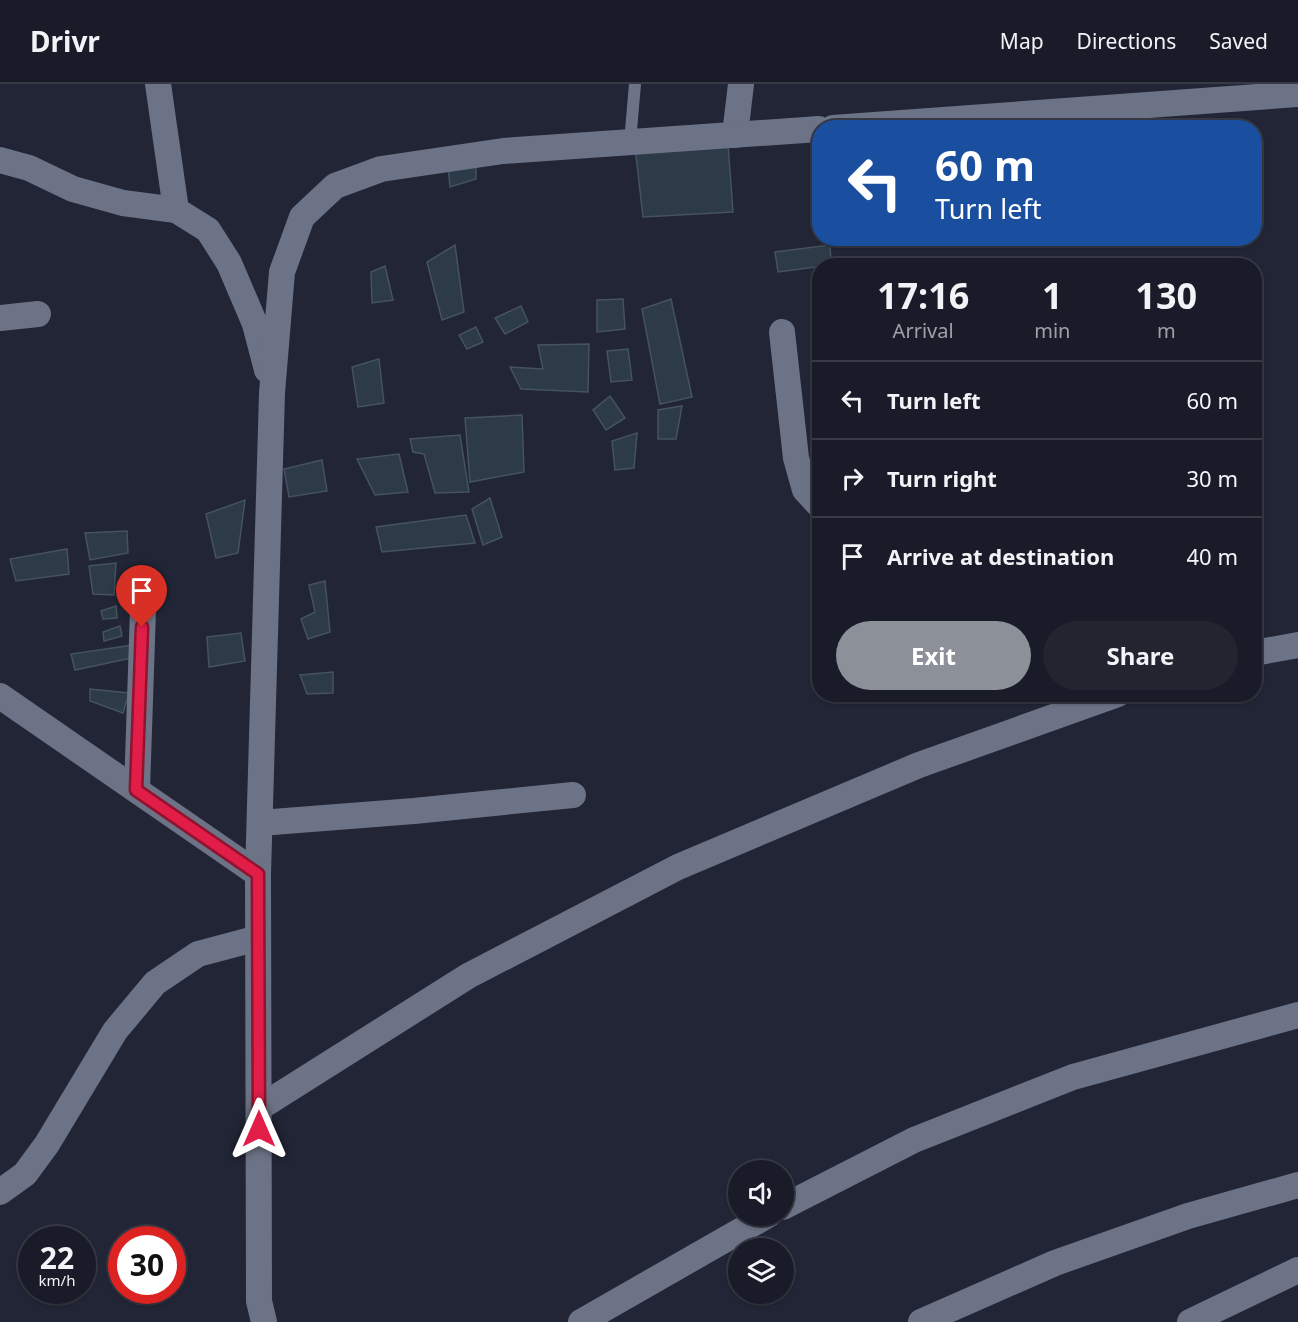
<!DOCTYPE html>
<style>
:root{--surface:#191c28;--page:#222530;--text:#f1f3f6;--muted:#9fa1a8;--line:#373a45;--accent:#8c9099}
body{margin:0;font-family:"Noto Sans",sans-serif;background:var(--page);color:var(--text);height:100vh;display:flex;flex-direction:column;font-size:22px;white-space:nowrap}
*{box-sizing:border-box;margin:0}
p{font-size:20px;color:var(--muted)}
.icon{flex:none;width:33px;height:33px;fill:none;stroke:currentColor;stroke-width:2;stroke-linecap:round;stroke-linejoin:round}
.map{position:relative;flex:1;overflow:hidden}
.sheet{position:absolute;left:812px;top:174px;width:450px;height:444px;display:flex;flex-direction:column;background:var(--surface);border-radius:24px;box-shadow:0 2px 4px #0004,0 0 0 2px var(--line)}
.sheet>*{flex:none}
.banner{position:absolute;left:812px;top:36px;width:450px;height:126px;border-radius:24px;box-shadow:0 2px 4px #0004,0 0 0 2px var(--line);background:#1a4fa0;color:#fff;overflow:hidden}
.buttons{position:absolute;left:728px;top:1076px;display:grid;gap:12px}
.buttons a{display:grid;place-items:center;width:66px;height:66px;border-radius:50%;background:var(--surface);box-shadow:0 2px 4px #0004,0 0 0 2px var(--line);font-size:30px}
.speed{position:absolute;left:18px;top:1142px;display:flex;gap:12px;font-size:30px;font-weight:700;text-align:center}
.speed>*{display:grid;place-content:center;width:78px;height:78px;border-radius:50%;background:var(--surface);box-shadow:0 2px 4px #0004,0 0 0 2px var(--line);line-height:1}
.speed small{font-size:15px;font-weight:400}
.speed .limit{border:9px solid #d22;background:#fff;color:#111}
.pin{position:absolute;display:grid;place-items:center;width:51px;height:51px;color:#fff;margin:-62px -26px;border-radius:50% 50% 50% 0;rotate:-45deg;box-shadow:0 0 6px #0007}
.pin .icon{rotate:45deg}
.me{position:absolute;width:66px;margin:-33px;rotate:0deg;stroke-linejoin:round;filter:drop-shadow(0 0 4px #0008)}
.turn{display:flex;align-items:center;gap:21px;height:126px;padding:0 24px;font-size:27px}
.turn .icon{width:78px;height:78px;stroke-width:2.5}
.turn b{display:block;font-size:42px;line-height:51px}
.eta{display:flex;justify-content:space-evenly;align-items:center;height:102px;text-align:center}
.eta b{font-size:36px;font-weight:700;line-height:42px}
.button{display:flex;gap:12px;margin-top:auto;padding:12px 24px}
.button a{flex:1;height:69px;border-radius:36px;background:var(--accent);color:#fff;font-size:24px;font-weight:700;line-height:69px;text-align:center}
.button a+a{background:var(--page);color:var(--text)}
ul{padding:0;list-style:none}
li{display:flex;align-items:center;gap:18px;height:78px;padding:0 24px;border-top:2px solid var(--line)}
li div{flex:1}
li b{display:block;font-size:22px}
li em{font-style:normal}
header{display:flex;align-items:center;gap:36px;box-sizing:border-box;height:84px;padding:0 30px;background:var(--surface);border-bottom:2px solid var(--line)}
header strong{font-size:28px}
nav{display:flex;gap:33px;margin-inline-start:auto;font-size:21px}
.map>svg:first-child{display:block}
.building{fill:#2d3a48;stroke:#455261;stroke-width:1.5}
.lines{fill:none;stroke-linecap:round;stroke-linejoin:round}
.lane{stroke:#6d7386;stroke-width:12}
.street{stroke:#6d7386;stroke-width:26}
.route-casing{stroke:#92132f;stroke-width:15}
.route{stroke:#e11d48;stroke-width:10}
</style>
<header>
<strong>Drivr</strong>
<nav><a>Map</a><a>Directions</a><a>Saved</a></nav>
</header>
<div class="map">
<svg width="1298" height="1238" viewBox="0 0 1298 1238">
<rect width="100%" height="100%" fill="#212535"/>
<g class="building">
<polygon points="728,60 733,128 643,133 635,63"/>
<polygon points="476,79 476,95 450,103 448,82"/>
<polygon points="455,161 464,228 442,236 427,178"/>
<polygon points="830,161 831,181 778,188 775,168"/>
<polygon points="385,182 393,216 372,219 371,188"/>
<polygon points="623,215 625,245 597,248 597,216"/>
<polygon points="671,215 692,313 660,320 642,225"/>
<polygon points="521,222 528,238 505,250 495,234"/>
<polygon points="476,243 483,258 467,265 459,251"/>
<polygon points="589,260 588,308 521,305 510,283 543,285 538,261"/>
<polygon points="628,265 632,296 611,298 607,267"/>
<polygon points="379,275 384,319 358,323 352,283"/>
<polygon points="610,312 625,334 606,346 593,326"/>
<polygon points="682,322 676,355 658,355 658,326"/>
<polygon points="522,331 524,388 470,398 465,334"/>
<polygon points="637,349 634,384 615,386 612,357"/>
<polygon points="460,351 469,408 435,409 424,370 413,368 410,355"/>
<polygon points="399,370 408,408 375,411 357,375"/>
<polygon points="322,376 327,407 289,413 284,385"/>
<polygon points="490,414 502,453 483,461 472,425"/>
<polygon points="245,416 238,469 216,474 206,430"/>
<polygon points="466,431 475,459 382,468 376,443"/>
<polygon points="127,447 128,469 90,476 85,449"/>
<polygon points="67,465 69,490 16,497 10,475"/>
<polygon points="116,479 114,511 93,510 89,482"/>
<polygon points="325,497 330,548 308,555 301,535 315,528 309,501"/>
<polygon points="116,522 117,534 103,535 101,527"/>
<polygon points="120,542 122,552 104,557 103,548"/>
<polygon points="241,549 245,577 209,583 207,553"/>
<polygon points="133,561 132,574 75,586 71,570"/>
<polygon points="333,588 333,609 307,610 300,591"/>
<polygon points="90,605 129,609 123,629 90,617"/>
</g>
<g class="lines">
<polyline class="lane" points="630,58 635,0"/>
<g class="street">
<polyline points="158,0 176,126"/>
<polyline points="833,44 1298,10"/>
<polyline points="735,51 741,0"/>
<polyline points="0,76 29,84 73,105 123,119 176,126 208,146 229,179 255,240 267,286"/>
<polyline points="0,234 38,230"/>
<polyline points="782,248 796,374 805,406 819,421"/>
<polyline points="1254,569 1298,561"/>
<polyline points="0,612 258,790"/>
<polyline points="137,706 144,496"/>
<polyline points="260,739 414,727 573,711"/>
<polyline points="259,1024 468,892 678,783 919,681 1118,610"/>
<polyline points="0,1108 25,1090 47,1060 115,947 155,899 198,870 258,854"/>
<polyline points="783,1123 914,1056 1073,993 1298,931"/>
<polyline points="264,1238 259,1217 258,790 272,309 282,188 302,133 335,102 381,85 503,67 819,45"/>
<polyline points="581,1238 768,1131"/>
<polyline points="921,1238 1055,1179 1188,1132 1298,1101"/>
<polyline points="1190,1238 1298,1186"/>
</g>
</g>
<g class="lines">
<g class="route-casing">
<polyline id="route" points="142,543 136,706 258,790 259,1045"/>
</g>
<use href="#route" class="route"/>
</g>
</svg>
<div class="buttons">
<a><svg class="icon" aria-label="sound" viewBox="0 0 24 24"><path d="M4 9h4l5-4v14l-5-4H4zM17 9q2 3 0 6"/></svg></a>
<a><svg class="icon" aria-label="layers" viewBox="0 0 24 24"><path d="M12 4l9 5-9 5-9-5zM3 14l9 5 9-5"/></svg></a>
</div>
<div class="speed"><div>22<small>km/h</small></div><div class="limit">30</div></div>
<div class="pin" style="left:142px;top:543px;background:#d93025"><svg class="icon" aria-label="arrive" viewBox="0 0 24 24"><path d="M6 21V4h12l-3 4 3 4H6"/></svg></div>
<svg class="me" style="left:259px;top:1045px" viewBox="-20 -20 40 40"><path d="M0-17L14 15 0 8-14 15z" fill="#e11d48" stroke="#fff" stroke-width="4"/></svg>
<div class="banner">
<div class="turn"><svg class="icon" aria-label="left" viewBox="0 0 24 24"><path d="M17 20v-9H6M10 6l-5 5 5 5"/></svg><div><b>60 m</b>Turn left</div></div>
</div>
<section class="sheet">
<div class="eta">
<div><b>17:16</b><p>Arrival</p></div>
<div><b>1</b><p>min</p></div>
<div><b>130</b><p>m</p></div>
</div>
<ul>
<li><svg class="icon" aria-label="left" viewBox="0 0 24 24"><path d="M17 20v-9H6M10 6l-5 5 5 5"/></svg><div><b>Turn left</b></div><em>60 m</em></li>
<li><svg class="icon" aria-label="right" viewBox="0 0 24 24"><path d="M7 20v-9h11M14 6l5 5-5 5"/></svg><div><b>Turn right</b></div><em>30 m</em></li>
<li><svg class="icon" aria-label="arrive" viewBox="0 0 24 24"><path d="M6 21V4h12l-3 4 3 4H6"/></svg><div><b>Arrive at destination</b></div><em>40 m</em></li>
</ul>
<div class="button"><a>Exit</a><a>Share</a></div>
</section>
</div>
